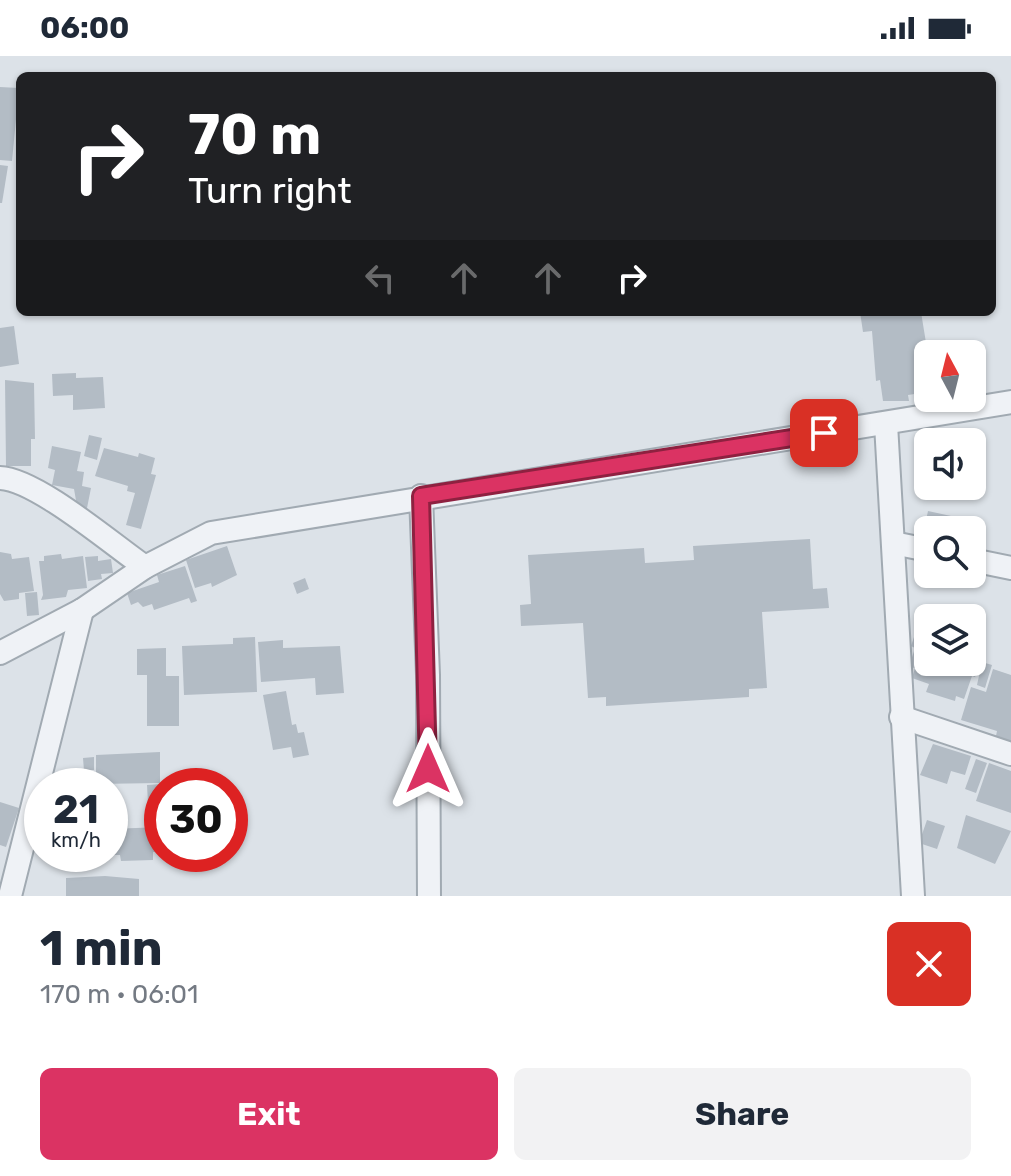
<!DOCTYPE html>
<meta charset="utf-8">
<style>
:root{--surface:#fff;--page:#f2f2f3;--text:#1f2937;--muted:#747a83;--accent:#db3363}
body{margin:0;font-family:Rubik,sans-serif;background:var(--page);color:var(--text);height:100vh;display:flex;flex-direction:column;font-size:30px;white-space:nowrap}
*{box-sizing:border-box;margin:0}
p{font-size:26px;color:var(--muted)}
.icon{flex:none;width:44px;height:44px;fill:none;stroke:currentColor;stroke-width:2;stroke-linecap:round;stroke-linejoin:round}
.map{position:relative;height:840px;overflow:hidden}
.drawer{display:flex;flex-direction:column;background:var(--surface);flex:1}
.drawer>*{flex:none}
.hud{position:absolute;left:16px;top:16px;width:980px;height:244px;border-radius:12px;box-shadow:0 2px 6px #0004;background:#202124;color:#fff;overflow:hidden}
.needle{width:52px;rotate:353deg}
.fabs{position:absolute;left:914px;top:284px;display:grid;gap:16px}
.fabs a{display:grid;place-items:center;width:72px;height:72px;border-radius:12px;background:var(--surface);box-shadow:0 2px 6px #0004;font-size:40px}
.speed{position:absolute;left:24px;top:712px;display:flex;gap:16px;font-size:40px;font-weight:700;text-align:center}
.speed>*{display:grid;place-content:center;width:104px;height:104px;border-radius:50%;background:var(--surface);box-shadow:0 2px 6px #0004;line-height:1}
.speed small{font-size:20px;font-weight:400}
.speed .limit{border:12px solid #d22;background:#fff;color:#111}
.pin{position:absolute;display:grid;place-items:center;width:68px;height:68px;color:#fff;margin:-34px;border-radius:16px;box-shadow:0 4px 12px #0006}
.me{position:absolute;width:88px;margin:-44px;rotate:0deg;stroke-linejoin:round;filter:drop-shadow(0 0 6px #0008)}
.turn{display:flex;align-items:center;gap:28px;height:168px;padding:0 40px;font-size:36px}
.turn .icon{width:104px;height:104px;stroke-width:2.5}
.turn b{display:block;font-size:56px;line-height:68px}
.lanes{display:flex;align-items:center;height:76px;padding:0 40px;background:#0003;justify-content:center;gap:40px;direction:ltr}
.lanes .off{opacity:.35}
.round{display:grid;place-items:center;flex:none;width:84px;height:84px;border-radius:12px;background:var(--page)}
.headline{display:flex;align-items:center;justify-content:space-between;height:136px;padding:0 40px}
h1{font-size:48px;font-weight:700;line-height:60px}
.cta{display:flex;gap:16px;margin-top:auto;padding:16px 40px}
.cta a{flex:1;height:92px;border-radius:12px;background:var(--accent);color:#fff;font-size:32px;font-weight:700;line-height:92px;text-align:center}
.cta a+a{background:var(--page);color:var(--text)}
.status{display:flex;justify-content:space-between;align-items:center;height:56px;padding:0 40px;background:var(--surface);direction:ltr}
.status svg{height:22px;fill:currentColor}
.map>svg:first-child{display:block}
.building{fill:#b3bcc5}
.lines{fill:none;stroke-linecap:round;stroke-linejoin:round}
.minor-casing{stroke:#a1aab2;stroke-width:26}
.minor{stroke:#eff2f6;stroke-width:22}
.route-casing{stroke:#8e2140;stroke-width:20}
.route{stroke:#db3363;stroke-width:14}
</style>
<div class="status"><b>06:00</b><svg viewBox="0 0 49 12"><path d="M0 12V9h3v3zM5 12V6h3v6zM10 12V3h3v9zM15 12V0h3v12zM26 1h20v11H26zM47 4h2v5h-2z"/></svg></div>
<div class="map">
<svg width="1011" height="840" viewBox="0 0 1011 840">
<rect width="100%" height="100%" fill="#dce2e8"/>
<g class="building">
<polygon points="0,31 19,32 12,105 0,104"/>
<polygon points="0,109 8,110 2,147 0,147"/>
<polygon points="860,256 921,256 928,299 928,336 908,339 909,345 883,345 880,324 876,325 872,275 863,276"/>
<polygon points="14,270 19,308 0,311 0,272"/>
<polygon points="76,317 76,322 103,321 105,352 73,354 73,339 53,340 52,318"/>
<polygon points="5,324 34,327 35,383 31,383 31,410 6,410"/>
<polygon points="961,372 964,386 928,386 928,414 919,415 914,382"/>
<polygon points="89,379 102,382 97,404 84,400"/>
<polygon points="52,390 81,396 77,415 84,416 82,430 91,432 87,452 77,450 74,433 52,429 55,414 48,412"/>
<polygon points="104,392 138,401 139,397 155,402 151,418 156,419 141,473 126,469 135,437 127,435 128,430 95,420"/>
<polygon points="928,455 951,460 948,474 928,474 928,480 923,479"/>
<polygon points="810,483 813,533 827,532 829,552 762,556 767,632 749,633 749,641 606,650 606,641 588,642 583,567 521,570 520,549 531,548 528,499 644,492 645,507 694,504 693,490"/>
<polygon points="227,490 237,519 212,531 211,527 195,532 186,504"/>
<polygon points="0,496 11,498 12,503 29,501 34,535 19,537 19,543 4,545 0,538"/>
<polygon points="61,498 62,503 83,500 87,532 68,534 66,541 41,544 43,539 39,505 44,505 44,500"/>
<polygon points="98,500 98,505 111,503 113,517 101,518 102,523 88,525 85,501"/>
<polygon points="185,510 197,545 191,547 189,542 154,554 152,548 143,551 138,546 131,549 127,537 159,526 157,519"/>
<polygon points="305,522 309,533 297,538 293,527"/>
<polygon points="37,536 39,559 27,560 25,537"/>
<polygon points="255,581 257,636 184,639 182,590 233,588 233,582"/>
<polygon points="914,581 928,586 928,606 956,609 976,604 973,613 978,614 975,621 972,620 964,643 956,640 955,645 926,636 929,628 912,622 915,612 909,611 915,592 911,590"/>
<polygon points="283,584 283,592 340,590 344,637 316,639 315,622 261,626 258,586"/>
<polygon points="166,592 166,620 179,620 179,670 147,670 147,619 137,619 137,593"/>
<polygon points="982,606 992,609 985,632 977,629"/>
<polygon points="993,613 1011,619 1011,685 996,680 997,675 961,664 971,631 986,636"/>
<polygon points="286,635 292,669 296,668 298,677 304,676 309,699 293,702 291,691 273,694 263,639"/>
<polygon points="933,688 971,700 965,719 951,715 947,728 920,719"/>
<polygon points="160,696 160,727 96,728 96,699"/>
<polygon points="94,701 94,714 84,715 83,702"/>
<polygon points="976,703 987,707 976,737 965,733"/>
<polygon points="989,707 1011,715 1011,757 976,745"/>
<polygon points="66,717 91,718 91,730 66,730"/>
<polygon points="161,728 162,764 149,765 147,729"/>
<polygon points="0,746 19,752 6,791 0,789"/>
<polygon points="966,759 1011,775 995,808 957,792"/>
<polygon points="927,764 945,770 937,793 919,787"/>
<polygon points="162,771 162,796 153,796 153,804 121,805 120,799 110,799 110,773"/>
<rect x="78" y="798" width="24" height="7"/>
<polygon points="105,820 139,823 139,840 66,840 66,822"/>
</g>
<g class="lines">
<g class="minor-casing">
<g id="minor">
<polyline points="886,368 913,840"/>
<path d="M0,422C36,423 113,489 145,511"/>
<polyline points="421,440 428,619 429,840"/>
<polyline points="893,487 928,494"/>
<polyline points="972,504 1011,512"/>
<polyline points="0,597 82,554 145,511 211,477 1011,346"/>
<polyline points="901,661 1011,698"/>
<polyline points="10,840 82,554"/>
</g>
</g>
<use href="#minor" class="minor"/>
</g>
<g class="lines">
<g class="route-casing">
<polyline id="route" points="428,713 421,440 824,377"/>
</g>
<use href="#route" class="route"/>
</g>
</svg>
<div class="fabs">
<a><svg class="needle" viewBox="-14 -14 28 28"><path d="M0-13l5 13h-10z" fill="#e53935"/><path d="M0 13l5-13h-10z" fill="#747a83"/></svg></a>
<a><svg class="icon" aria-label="sound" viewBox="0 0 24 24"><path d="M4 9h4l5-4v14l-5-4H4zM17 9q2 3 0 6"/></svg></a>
<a><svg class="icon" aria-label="search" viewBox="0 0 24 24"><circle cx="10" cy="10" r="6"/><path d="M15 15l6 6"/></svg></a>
<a><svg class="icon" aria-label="layers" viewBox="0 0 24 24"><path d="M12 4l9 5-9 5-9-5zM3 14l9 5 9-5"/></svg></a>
</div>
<div class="speed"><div>21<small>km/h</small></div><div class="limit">30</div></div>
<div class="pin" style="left:824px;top:377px;background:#d93025"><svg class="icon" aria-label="arrive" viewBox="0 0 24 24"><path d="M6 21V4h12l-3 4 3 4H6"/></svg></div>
<svg class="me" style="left:428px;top:713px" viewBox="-20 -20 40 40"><path d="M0-17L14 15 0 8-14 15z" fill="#db3363" stroke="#fff" stroke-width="4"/></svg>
<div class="hud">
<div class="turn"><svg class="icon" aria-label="right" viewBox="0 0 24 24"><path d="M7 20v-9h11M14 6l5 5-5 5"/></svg><div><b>70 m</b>Turn right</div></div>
<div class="lanes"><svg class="icon off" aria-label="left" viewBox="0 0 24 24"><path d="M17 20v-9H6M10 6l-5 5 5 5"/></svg><svg class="icon off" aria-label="ahead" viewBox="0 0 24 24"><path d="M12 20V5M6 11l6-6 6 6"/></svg><svg class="icon off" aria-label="ahead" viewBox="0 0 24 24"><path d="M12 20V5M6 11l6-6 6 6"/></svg><svg class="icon" aria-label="right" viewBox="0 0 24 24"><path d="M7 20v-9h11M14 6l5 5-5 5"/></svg></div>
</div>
</div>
<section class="drawer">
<div class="headline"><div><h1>1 min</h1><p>170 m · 06:01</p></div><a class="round" style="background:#d93025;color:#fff"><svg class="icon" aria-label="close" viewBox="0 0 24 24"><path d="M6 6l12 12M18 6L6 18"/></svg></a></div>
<div class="cta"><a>Exit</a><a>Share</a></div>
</section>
